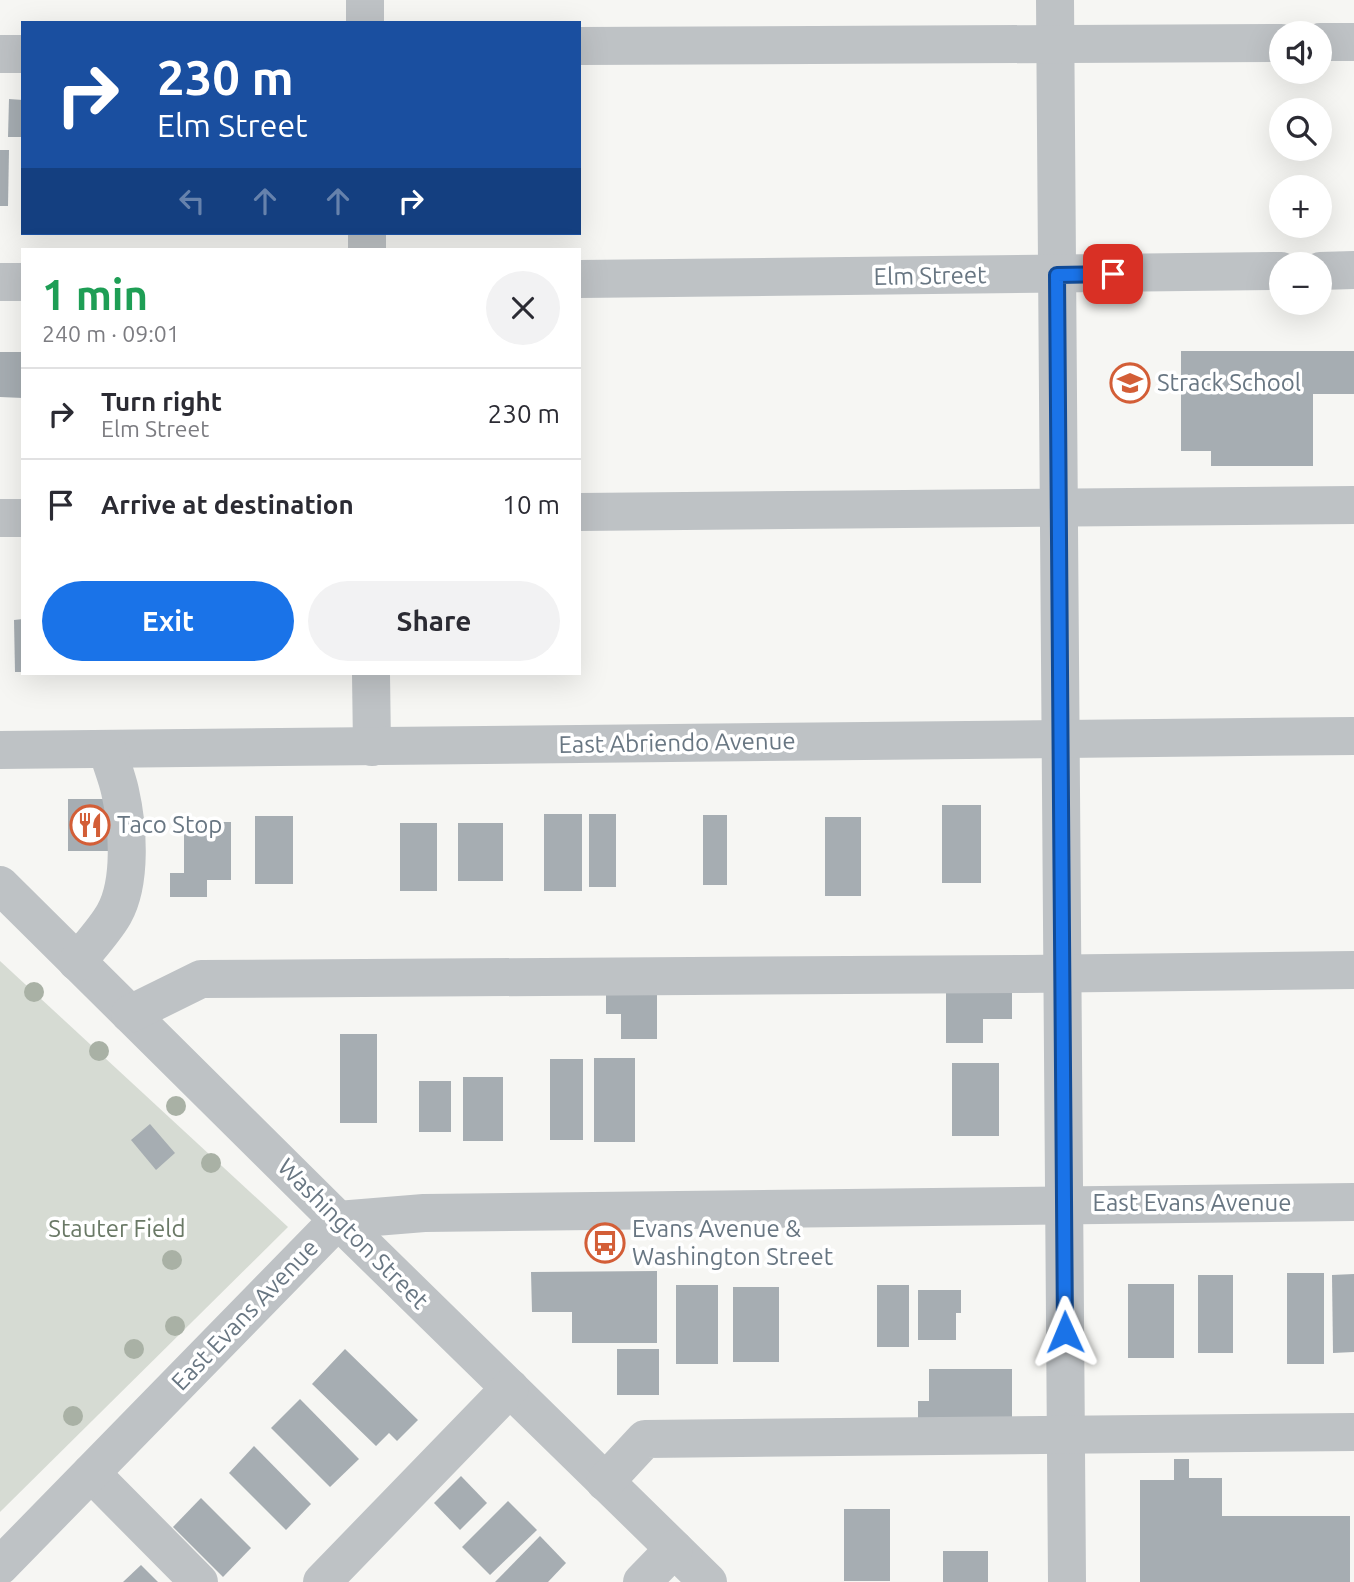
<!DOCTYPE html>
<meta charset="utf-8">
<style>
:root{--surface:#fff;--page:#f2f2f3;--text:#2b2b33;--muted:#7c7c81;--line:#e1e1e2;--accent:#1a73e8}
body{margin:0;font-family:Ubuntu,sans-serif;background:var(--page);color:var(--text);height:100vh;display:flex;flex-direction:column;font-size:26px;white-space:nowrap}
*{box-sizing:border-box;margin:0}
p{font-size:23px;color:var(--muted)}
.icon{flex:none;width:38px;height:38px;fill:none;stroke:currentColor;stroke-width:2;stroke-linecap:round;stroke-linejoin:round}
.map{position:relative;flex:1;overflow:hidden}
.panel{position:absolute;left:21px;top:248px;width:560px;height:427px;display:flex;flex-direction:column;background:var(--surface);border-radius:0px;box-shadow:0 7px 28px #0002}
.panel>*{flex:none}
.top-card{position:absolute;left:21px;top:21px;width:560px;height:214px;border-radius:0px;box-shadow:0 7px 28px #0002;background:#1a4fa0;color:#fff;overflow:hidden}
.buttons{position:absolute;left:1269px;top:21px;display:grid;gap:14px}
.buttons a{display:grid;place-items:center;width:63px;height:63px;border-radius:50%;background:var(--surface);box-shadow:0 7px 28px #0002;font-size:35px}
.pin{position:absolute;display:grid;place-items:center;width:60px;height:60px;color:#fff;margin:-30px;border-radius:14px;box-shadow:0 4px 10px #0006}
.me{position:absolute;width:77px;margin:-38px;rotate:359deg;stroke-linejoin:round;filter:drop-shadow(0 0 5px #0008)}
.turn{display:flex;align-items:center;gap:24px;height:147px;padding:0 21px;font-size:32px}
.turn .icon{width:91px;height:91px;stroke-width:2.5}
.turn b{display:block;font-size:49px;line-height:60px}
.lanes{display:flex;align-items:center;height:66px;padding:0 21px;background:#0003;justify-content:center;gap:35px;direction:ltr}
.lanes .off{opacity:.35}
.round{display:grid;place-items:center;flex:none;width:74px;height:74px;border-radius:37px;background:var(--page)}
.head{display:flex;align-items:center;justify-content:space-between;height:119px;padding:0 21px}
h1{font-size:42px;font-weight:700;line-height:52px;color:#1e9e55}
.primary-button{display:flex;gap:14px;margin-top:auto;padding:14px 21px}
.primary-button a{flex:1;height:80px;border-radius:42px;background:var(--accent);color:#fff;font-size:28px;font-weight:700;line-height:80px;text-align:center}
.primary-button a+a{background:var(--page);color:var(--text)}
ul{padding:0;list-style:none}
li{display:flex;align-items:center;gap:21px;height:91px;padding:0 21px;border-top:2px solid var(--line)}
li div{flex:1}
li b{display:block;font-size:26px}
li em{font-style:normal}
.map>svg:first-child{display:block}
.green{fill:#d6dbd3}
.building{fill:#a6adb2}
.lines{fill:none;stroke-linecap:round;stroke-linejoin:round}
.minor{stroke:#bec2c5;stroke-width:38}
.tree{fill:#a9b1a5}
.route-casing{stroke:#114b97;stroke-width:18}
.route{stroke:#1a73e8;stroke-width:12}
.labels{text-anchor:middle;stroke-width:7;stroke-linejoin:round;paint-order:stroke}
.street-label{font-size:24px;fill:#687682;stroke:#fff}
.poi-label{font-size:24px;fill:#687682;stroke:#fff;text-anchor:start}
.park-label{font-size:24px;fill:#6a7966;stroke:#fff}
</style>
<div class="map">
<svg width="1354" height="1582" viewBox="0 0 1354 1582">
<rect width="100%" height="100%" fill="#f6f6f3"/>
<polygon class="green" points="0,961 288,1227 0,1512"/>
<g class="building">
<polygon points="9,99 23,100 23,137 8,137"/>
<polygon points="0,150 9,150 8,206 0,206"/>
<polygon points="1181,351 1354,351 1354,394 1313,394 1313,466 1211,466 1211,451 1181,451"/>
<polygon points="0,352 23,352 23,398 0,397"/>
<polygon points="23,619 23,672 15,672 14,620"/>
<rect x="68" y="799" width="44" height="52"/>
<rect x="942" y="805" width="39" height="78"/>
<rect x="544" y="814" width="38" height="77"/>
<rect x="589" y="814" width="27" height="73"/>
<rect x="703" y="815" width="24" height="70"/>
<rect x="255" y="816" width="38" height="68"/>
<rect x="825" y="817" width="36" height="79"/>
<polygon points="184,822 231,822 231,880 207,880 207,897 170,897 170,873 184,873"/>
<rect x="400" y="823" width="37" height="68"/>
<rect x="458" y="823" width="45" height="58"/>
<polygon points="606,985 657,985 657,1039 621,1039 621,1014 606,1014"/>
<polygon points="946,988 1012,988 1012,1019 983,1019 983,1043 946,1043"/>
<rect x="340" y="1034" width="37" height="89"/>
<rect x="594" y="1058" width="41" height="84"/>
<rect x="550" y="1059" width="33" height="81"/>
<rect x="952" y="1063" width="47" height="73"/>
<rect x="463" y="1077" width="40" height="64"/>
<rect x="419" y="1081" width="32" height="51"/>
<polygon points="150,1124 175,1153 156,1170 131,1140"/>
<polygon points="657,1271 657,1343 572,1343 572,1312 532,1312 531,1272"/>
<rect x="1287" y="1273" width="37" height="91"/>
<polygon points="1354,1274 1354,1352 1333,1353 1332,1275"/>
<rect x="1198" y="1275" width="35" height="78"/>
<rect x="1128" y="1284" width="46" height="74"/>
<rect x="676" y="1285" width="42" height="79"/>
<rect x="877" y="1285" width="32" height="62"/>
<rect x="733" y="1287" width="46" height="75"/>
<polygon points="918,1290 961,1290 961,1313 956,1313 956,1340 918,1340"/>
<polygon points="345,1349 418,1420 397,1441 389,1433 376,1446 312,1384"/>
<rect x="617" y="1349" width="42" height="46"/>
<polygon points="929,1369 1012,1369 1012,1428 918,1428 918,1401 929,1401"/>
<polygon points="300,1399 359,1459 330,1487 271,1428"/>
<polygon points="254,1446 311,1504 286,1530 229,1473"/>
<polygon points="1174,1459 1189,1459 1189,1478 1222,1478 1222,1516 1350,1516 1350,1582 1140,1582 1140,1480 1174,1480"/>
<polygon points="461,1476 487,1503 460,1530 434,1503"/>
<polygon points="201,1498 251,1548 223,1577 173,1527"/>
<polygon points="508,1501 537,1530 490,1575 462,1547"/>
<rect x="844" y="1509" width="46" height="72"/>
<polygon points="540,1536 566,1563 548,1582 495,1582"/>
<rect x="943" y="1551" width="45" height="31"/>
<polygon points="141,1565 158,1582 123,1582"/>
</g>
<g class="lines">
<g class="minor">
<polyline points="365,0 365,23"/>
<polyline points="1055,0 1067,1582"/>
<polyline points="1320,42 1354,42"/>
<polyline points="579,46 1281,43"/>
<polyline points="0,54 23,54"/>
<polyline points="367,233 367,250"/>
<polyline points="1320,271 1354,270"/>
<polyline points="579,279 1281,271"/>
<polyline points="0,282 23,282"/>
<polyline points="579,512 1354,505"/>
<polyline points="0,518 23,518"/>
<polyline points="371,674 372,747"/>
<polyline points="0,750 1354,736"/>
<polyline points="0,885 338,1220 708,1582"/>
<path d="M77,962C89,947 105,930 114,914C132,882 128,826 120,791C117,777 111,763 107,749"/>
<polyline points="130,1014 201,979 1024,974 1354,970"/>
<polyline points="91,1473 199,1582"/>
<polyline points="605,1482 645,1439 1354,1432"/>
<polyline points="0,1566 338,1220 424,1213 1354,1202"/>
<polyline points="322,1582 510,1388"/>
<polyline points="642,1582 674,1549"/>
</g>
</g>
<g class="tree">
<circle cx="34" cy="992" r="10"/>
<circle cx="99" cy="1051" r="10"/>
<circle cx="176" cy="1106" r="10"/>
<circle cx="211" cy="1163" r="10"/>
<circle cx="172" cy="1260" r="10"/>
<circle cx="175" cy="1326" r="10"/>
<circle cx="134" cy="1349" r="10"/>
<circle cx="73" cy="1416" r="10"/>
</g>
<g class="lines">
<g class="route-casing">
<polyline id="route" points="1065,1332 1057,275 1113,274"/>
</g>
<use href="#route" class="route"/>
</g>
<defs>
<g id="school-ring" transform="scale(2.0125)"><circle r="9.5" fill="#fff" stroke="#d35e37" stroke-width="1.5"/><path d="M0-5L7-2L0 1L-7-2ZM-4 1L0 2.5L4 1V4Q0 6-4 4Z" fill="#d35e37"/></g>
<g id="restaurant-ring" transform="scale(2.0125)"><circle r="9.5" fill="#fff" stroke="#d35e37" stroke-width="1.5"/><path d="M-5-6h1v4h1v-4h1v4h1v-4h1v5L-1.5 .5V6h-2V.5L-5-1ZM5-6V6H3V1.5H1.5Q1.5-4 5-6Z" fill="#d35e37"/></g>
<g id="bus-ring" transform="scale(2.0125)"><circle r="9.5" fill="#fff" stroke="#d35e37" stroke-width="1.5"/><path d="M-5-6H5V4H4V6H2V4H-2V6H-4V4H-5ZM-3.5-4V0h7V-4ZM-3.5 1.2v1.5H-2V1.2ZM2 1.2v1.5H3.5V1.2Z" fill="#d35e37"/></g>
</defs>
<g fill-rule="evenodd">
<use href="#school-ring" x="1130" y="383"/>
<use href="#restaurant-ring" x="90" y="825"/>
<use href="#bus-ring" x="605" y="1243"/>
</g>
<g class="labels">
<g class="street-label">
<text transform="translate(930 276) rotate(-1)" y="8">Elm Street</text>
<text transform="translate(677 743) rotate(-1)" y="8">East Abriendo Avenue</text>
<text x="1192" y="1211">East Evans Avenue</text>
<text transform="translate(353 1234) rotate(45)" y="8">Washington Street</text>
<text transform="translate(245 1315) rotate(-46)" y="8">East Evans Avenue</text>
</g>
<g class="poi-label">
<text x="1157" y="391">Strack School</text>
<text x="117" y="833">Taco Stop</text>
<text x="632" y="1237">Evans Avenue &amp;<tspan x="632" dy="28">Washington Street</tspan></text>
</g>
<g class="park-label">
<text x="117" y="1237">Stauter Field</text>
</g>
</g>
</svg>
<div class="buttons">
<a><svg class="icon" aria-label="sound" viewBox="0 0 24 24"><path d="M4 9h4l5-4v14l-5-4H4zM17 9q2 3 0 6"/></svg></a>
<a><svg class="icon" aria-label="search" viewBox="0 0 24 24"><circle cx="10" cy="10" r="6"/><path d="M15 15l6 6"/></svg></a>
<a>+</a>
<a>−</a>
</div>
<div class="pin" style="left:1113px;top:274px;background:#d93025"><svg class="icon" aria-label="arrive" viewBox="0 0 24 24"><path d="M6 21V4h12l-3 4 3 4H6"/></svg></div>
<svg class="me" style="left:1065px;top:1332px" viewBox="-20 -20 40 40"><path d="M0-17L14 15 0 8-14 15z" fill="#1a73e8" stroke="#fff" stroke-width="4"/></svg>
<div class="top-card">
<div class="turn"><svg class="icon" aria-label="right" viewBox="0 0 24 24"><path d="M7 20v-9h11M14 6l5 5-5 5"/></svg><div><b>230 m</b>Elm Street</div></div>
<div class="lanes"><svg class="icon off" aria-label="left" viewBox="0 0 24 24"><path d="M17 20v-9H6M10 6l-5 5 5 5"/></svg><svg class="icon off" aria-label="ahead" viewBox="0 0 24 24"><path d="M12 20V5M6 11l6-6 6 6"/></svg><svg class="icon off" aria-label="ahead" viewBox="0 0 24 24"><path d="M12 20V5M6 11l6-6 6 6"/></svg><svg class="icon" aria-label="right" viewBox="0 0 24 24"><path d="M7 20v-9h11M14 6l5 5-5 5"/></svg></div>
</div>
<section class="panel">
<div class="head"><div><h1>1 min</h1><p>240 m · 09:01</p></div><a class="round"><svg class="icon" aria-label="close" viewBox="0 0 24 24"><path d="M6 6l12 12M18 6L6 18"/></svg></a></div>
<ul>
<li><svg class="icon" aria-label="right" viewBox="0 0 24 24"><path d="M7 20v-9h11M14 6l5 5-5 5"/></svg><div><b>Turn right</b><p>Elm Street</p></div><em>230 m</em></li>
<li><svg class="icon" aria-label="arrive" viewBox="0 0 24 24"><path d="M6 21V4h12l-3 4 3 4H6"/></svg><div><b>Arrive at destination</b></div><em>10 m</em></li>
</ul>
<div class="primary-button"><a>Exit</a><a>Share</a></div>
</section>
</div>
